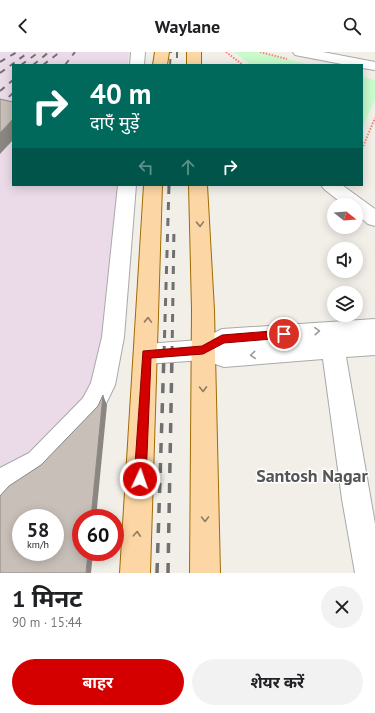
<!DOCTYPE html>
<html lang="hi">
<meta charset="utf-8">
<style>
:root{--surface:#fff;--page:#f2f2f2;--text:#202124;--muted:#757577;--accent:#d40000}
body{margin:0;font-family:"PT Sans","Noto Sans Devanagari",sans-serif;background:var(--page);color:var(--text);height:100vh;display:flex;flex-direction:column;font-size:15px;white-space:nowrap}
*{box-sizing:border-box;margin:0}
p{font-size:13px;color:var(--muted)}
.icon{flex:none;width:22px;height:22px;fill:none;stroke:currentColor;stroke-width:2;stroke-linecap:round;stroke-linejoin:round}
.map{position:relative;height:521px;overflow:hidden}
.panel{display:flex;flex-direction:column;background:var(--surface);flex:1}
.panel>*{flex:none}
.banner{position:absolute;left:12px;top:12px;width:351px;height:122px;border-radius:0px;box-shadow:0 2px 10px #0003;background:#00695c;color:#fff;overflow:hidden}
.needle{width:26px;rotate:107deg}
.controls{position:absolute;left:327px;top:146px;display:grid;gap:8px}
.controls a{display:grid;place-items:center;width:36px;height:36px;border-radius:50%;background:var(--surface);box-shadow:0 2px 10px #0003;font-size:20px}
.speed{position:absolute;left:12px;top:457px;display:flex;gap:8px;font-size:20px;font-weight:700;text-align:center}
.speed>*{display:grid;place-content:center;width:52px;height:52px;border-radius:50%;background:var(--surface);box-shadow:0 2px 10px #0003;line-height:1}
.speed small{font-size:10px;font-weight:400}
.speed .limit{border:6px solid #d22;background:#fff;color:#111}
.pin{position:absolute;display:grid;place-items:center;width:34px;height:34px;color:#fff;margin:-17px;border:2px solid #fff;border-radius:50%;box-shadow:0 1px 4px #0007}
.me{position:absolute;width:44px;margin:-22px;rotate:3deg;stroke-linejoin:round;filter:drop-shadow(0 0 3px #0008)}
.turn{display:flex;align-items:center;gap:14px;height:84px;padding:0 12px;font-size:18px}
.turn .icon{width:52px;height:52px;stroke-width:2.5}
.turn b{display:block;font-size:28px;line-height:34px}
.lanes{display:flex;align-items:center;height:38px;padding:0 12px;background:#0003;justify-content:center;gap:20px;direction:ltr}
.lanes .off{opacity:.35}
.round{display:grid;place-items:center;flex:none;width:42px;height:42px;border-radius:21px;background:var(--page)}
.headline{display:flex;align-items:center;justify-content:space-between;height:68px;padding:0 12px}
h1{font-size:24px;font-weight:700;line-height:30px}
.action{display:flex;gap:8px;margin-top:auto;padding:8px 12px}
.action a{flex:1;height:46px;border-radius:24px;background:var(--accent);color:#fff;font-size:16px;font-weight:700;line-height:46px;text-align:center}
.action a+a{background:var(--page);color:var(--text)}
header{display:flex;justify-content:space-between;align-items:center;height:52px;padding:0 12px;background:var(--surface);font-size:18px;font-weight:700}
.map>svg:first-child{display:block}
.industrial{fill:#ebdbe8}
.park{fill:#c8facc}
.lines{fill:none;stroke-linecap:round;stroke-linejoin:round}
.minor-casing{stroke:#a9a9a9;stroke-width:2}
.major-casing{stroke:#a06b00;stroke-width:2}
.path{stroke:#fa8072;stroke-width:2;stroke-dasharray:1.5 1.5;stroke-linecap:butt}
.minor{fill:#fff;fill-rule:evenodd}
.major{fill:#fcd6a4;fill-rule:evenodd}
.rail-far2{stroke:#707070;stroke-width:2;stroke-dasharray:6 6;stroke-linecap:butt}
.rail-far1{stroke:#707070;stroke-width:3;stroke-dasharray:8 8;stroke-linecap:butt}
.rail{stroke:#707070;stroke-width:3.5;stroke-dasharray:10 10;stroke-linecap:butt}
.shaded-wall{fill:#8b8681}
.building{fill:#c7bfb8;stroke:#8b8681;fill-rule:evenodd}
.oneway{stroke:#8f7c63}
.oneway2{stroke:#9c9c9c}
.route{fill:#d40000;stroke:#8a0000}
.labels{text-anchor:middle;stroke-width:3;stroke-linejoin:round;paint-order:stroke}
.near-neighbourhood-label{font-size:18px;font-weight:bold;fill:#555;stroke:#fff}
</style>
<header><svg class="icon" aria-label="back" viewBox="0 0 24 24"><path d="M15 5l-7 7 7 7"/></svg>Waylane<svg class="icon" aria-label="search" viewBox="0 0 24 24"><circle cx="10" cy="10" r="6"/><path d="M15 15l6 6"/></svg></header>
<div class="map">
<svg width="375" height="521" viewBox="0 0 375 521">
<rect width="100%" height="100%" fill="#f2efe9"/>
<polygon class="industrial" points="0,0 129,0 128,13 13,13 13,133 118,133 105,298 96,338 58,381 0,424"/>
<g class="park">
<polygon points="234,0 258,0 311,13 251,13"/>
<polygon points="362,25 375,28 375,48 362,76"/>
</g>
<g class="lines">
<g class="minor-casing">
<g id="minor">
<polygon points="131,0 145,0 144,13 130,13"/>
<polygon points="293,0 323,0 375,10 375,18 362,16 362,13 347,13 300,4 295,3"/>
<polygon points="118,133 136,133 124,285 115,333 101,362 47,419 17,439 0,444 0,416 29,401 83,346 91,331 102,285"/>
<polygon points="321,133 342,133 375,157 375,174 368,172 356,162 356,153 344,153 324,137"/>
<polygon points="375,267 375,303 346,305 375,472 375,521 355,521 342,447 323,307 224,315 203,308 146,312 138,309 134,302 138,295 146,292 200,288 222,277"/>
</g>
</g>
<g class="major-casing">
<g id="major">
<polygon points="155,0 169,0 167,13 153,13"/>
<rect x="187" y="0" width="14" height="13"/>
<polygon points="144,133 162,133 150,521 120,521"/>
<polygon points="189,133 207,133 214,258 220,521 190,521 192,258"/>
</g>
</g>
<g class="path">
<polyline points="226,0 243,13"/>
<polyline points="260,0 287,7"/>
<polyline points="362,97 375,66"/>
</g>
<use href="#minor" class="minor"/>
<use href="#major" class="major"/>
<g class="rail-far2">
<polyline points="177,0 177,13"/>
<polyline points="0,10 17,0"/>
<polyline points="21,13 39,0"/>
<polyline points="33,13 49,0"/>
<polyline points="43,13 60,0"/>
<polyline points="65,13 75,0"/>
<polyline points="170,13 171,0"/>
<polyline points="0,21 29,0"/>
<polyline points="0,39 13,28"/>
<polyline points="0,53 13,41"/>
</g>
<g class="rail-far1">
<polyline points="164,302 169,133"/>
<polyline points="172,302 174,175"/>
</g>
<g class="rail">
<polyline points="157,521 164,301"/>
<polyline points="168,521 172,301"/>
</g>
</g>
<g class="shaded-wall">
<polygon points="13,67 13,88 0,102 0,81"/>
<polygon points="103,343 107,353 96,466 91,466"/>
<polygon points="88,500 93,500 91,521 86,521"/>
</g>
<g class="building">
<polygon points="0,47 13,50 13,67 0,81"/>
<path d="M103,343L91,466H81V500H88L86,521H0V444L9,434L41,413L98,354ZM21,466H55V500H21Z"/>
</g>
<defs><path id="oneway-chevron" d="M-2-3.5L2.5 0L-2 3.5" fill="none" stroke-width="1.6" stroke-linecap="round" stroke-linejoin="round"/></defs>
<g class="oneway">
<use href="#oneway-chevron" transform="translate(200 172) rotate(88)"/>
<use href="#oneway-chevron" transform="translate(148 268) rotate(-88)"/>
<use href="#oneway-chevron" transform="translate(203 337) rotate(89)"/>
<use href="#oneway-chevron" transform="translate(205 467) rotate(89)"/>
<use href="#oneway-chevron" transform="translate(137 482) rotate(-87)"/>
</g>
<g class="oneway2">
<use href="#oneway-chevron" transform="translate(317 279) rotate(-4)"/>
<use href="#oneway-chevron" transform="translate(253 303) rotate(175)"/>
</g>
<polygon class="route" points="284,278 289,282 284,286 224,291 203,302 151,306 146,427 144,431 140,433 136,431 134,427 143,299 202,294 222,283"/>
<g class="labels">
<g class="near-neighbourhood-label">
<text x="312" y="430">Santosh Nagar</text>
</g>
</g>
</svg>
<div class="controls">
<a><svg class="needle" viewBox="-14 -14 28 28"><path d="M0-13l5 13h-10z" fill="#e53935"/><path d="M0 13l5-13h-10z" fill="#757577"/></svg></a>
<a><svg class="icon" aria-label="sound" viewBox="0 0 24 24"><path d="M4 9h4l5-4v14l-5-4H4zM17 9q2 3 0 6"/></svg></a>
<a><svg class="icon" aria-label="layers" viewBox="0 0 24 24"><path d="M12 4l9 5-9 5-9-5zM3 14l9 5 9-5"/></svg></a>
</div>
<div class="speed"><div>58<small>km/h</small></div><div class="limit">60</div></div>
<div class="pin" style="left:284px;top:282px;background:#d93025"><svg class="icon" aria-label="arrive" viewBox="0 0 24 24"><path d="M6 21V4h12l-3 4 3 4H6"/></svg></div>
<svg class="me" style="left:140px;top:427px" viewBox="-20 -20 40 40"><circle r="17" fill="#d40000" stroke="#fff" stroke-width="3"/><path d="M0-11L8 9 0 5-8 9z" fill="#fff"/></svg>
<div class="banner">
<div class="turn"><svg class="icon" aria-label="right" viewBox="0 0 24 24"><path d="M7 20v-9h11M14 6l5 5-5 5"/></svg><div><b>40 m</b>दाएँ मुड़ें</div></div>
<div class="lanes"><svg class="icon off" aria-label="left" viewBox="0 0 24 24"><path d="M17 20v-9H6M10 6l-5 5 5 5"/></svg><svg class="icon off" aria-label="ahead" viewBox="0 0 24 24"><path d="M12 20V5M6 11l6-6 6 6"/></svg><svg class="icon" aria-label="right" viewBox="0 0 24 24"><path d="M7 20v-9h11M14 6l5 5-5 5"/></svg></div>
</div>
</div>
<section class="panel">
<div class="headline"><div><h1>1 मिनट</h1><p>90 m · 15:44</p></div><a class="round"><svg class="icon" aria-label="close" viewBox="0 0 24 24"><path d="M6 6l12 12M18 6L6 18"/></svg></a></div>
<div class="action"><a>बाहर</a><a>शेयर करें</a></div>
</section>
